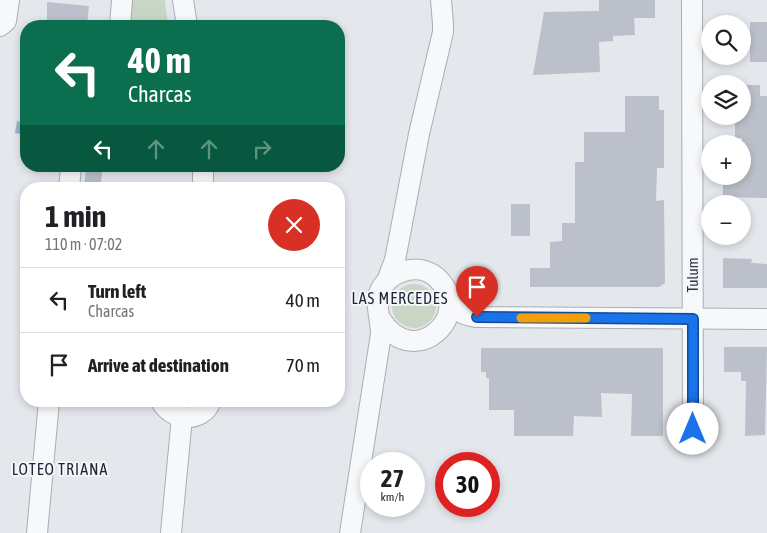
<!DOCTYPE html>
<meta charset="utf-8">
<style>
:root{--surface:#fff;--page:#f2f2f2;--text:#202124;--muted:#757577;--line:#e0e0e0}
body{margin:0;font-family:"Asap Condensed",sans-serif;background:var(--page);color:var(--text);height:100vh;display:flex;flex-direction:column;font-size:19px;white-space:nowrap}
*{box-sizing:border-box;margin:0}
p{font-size:16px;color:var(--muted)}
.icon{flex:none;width:28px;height:28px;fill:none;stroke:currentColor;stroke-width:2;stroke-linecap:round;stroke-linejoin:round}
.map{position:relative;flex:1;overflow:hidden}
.sheet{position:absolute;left:20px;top:182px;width:325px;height:225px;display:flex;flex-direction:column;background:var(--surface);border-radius:20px;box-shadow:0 2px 8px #0003}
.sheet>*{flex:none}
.top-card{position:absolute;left:20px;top:20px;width:325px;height:152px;border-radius:20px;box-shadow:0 2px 8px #0003;background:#0b6e4f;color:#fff;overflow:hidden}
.fabs{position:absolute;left:701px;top:15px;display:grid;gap:10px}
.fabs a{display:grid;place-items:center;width:50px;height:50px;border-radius:50%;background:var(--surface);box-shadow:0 2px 8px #0003;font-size:25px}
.speed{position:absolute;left:360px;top:452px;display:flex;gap:10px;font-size:25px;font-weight:700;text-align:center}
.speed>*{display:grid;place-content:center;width:65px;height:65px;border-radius:50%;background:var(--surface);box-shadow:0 2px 8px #0003;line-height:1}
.speed small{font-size:12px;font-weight:400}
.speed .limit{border:8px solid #d22;background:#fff;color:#111}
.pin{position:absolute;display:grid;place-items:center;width:42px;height:42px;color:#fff;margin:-51px -21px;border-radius:50% 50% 50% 0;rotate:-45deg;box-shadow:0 0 5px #0007}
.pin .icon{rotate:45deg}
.me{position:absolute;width:55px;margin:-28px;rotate:0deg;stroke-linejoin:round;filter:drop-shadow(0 0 4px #0008)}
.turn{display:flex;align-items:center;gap:18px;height:105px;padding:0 25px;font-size:22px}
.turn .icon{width:65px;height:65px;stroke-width:2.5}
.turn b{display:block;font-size:35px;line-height:42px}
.lanes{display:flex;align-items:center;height:48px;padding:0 25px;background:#0003;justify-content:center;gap:25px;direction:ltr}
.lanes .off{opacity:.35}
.round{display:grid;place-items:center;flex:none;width:52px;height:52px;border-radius:26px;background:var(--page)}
.head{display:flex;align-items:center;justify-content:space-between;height:85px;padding:0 25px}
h1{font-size:30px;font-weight:700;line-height:38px}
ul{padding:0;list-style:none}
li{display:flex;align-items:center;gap:15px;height:65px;padding:0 25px;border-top:1px solid var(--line)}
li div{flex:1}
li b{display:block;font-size:19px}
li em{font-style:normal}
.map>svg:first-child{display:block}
.green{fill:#c9d6c5}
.water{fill:#9fb4cc}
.building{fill:#bbc0ca}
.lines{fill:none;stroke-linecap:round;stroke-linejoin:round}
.minor-casing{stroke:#a9aeb7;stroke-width:22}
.minor{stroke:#f7f8fa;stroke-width:20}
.route-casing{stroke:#114b97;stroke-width:12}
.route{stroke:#1a73e8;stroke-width:9}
.slow{stroke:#f59e0b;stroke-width:9}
.labels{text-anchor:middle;stroke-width:4;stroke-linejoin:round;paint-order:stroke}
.street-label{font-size:15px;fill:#2b3445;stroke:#f4f6f9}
.neighbourhood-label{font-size:16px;letter-spacing:1px;fill:#1d2536;stroke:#f4f6f9}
</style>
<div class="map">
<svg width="767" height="533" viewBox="0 0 767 533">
<rect width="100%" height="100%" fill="#e4e7ec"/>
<g class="green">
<polygon points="127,0 165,0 168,26 125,26"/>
<circle cx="414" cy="306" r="22"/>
</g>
<polygon class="water" points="17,121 26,123 26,135 15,133"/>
<g class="building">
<polygon points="599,0 655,0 655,18 634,18 635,35 613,36 613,41 599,42 600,72 533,75 544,12 599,11"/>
<polygon points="47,2 89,6 87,26 47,26"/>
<rect x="750" y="22" width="17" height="40"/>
<polygon points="742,85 760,85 760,96 767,96 767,198 723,197 723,176 742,176 742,138 735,138 735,116 742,116"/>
<polygon points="625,96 659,96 659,110 664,110 664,168 657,168 656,201 664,200 665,283 659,287 530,287 530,268 550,268 550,242 562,241 562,223 575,223 575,162 584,162 584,132 625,132"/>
<polygon points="86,166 103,166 100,189 84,189"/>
<rect x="511" y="204" width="19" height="32"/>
<polygon points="723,258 752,259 751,263 767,264 767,288 723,288"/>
<polygon points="724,347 767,347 765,435 745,436 746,381 741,381 741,372 724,372"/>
<polygon points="481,348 663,348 663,436 631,436 632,394 601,393 602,417 574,416 573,436 514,436 514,410 489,410 489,378 486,378 486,372 481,372"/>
</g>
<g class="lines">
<g class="minor-casing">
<g id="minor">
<polyline points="183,0 187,26"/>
<polyline points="692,0 693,429"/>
<polyline points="0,26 6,21 9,0"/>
<polyline points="120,26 122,0"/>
<polyline points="203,166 203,189"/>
<polyline points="69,189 71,166"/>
<polyline points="387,281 395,260 419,134 443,32 443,24 441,0"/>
<path d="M449,296C455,310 461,315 477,317L767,319"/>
<path d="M161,401C171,421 202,424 211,401"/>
<polyline points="37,533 49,401"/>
<polyline points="171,533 182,417"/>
<path d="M350,533L381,334C381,322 376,307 378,296C385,272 417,261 436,277C477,313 415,373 381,320"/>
</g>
</g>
<use href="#minor" class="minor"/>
</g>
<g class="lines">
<g class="route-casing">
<polyline id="route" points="477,317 693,319 693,429"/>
</g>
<use href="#route" class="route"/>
<polyline class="slow" points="521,318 586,318"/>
</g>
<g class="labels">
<g class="street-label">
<text transform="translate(693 275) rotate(-90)" y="5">Tulum</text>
</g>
<g class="neighbourhood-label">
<text x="400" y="304">LAS MERCEDES</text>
<text x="60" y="475">LOTEO TRIANA</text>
</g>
</g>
</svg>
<div class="fabs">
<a><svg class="icon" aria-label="search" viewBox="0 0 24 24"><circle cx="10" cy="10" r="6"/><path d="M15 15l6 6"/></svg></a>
<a><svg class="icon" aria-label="layers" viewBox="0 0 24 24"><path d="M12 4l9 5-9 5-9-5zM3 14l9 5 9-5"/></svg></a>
<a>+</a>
<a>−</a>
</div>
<div class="speed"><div>27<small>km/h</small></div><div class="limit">30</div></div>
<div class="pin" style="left:477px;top:317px;background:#d93025"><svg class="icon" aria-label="arrive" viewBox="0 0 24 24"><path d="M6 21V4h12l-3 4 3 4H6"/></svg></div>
<svg class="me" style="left:693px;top:429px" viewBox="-20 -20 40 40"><circle r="19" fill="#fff"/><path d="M0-13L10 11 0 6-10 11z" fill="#1a73e8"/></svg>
<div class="top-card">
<div class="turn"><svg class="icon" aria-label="left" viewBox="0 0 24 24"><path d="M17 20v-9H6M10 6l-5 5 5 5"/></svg><div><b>40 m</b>Charcas</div></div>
<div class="lanes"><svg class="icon" aria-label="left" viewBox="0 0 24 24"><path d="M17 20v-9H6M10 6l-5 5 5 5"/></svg><svg class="icon off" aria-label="ahead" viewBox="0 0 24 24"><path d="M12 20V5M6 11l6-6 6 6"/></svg><svg class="icon off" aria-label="ahead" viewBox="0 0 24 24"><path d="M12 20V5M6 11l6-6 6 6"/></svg><svg class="icon off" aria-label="right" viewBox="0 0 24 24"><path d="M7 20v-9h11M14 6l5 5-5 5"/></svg></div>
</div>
<section class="sheet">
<div class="head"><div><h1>1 min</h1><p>110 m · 07:02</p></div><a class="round" style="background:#d93025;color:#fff"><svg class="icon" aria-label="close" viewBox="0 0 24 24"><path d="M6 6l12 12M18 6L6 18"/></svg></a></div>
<ul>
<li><svg class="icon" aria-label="left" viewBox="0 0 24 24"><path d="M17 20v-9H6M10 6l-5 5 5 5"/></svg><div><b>Turn left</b><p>Charcas</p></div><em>40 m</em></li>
<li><svg class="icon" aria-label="arrive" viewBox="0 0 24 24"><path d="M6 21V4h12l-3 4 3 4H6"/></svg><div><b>Arrive at destination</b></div><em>70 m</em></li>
</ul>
</section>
</div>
